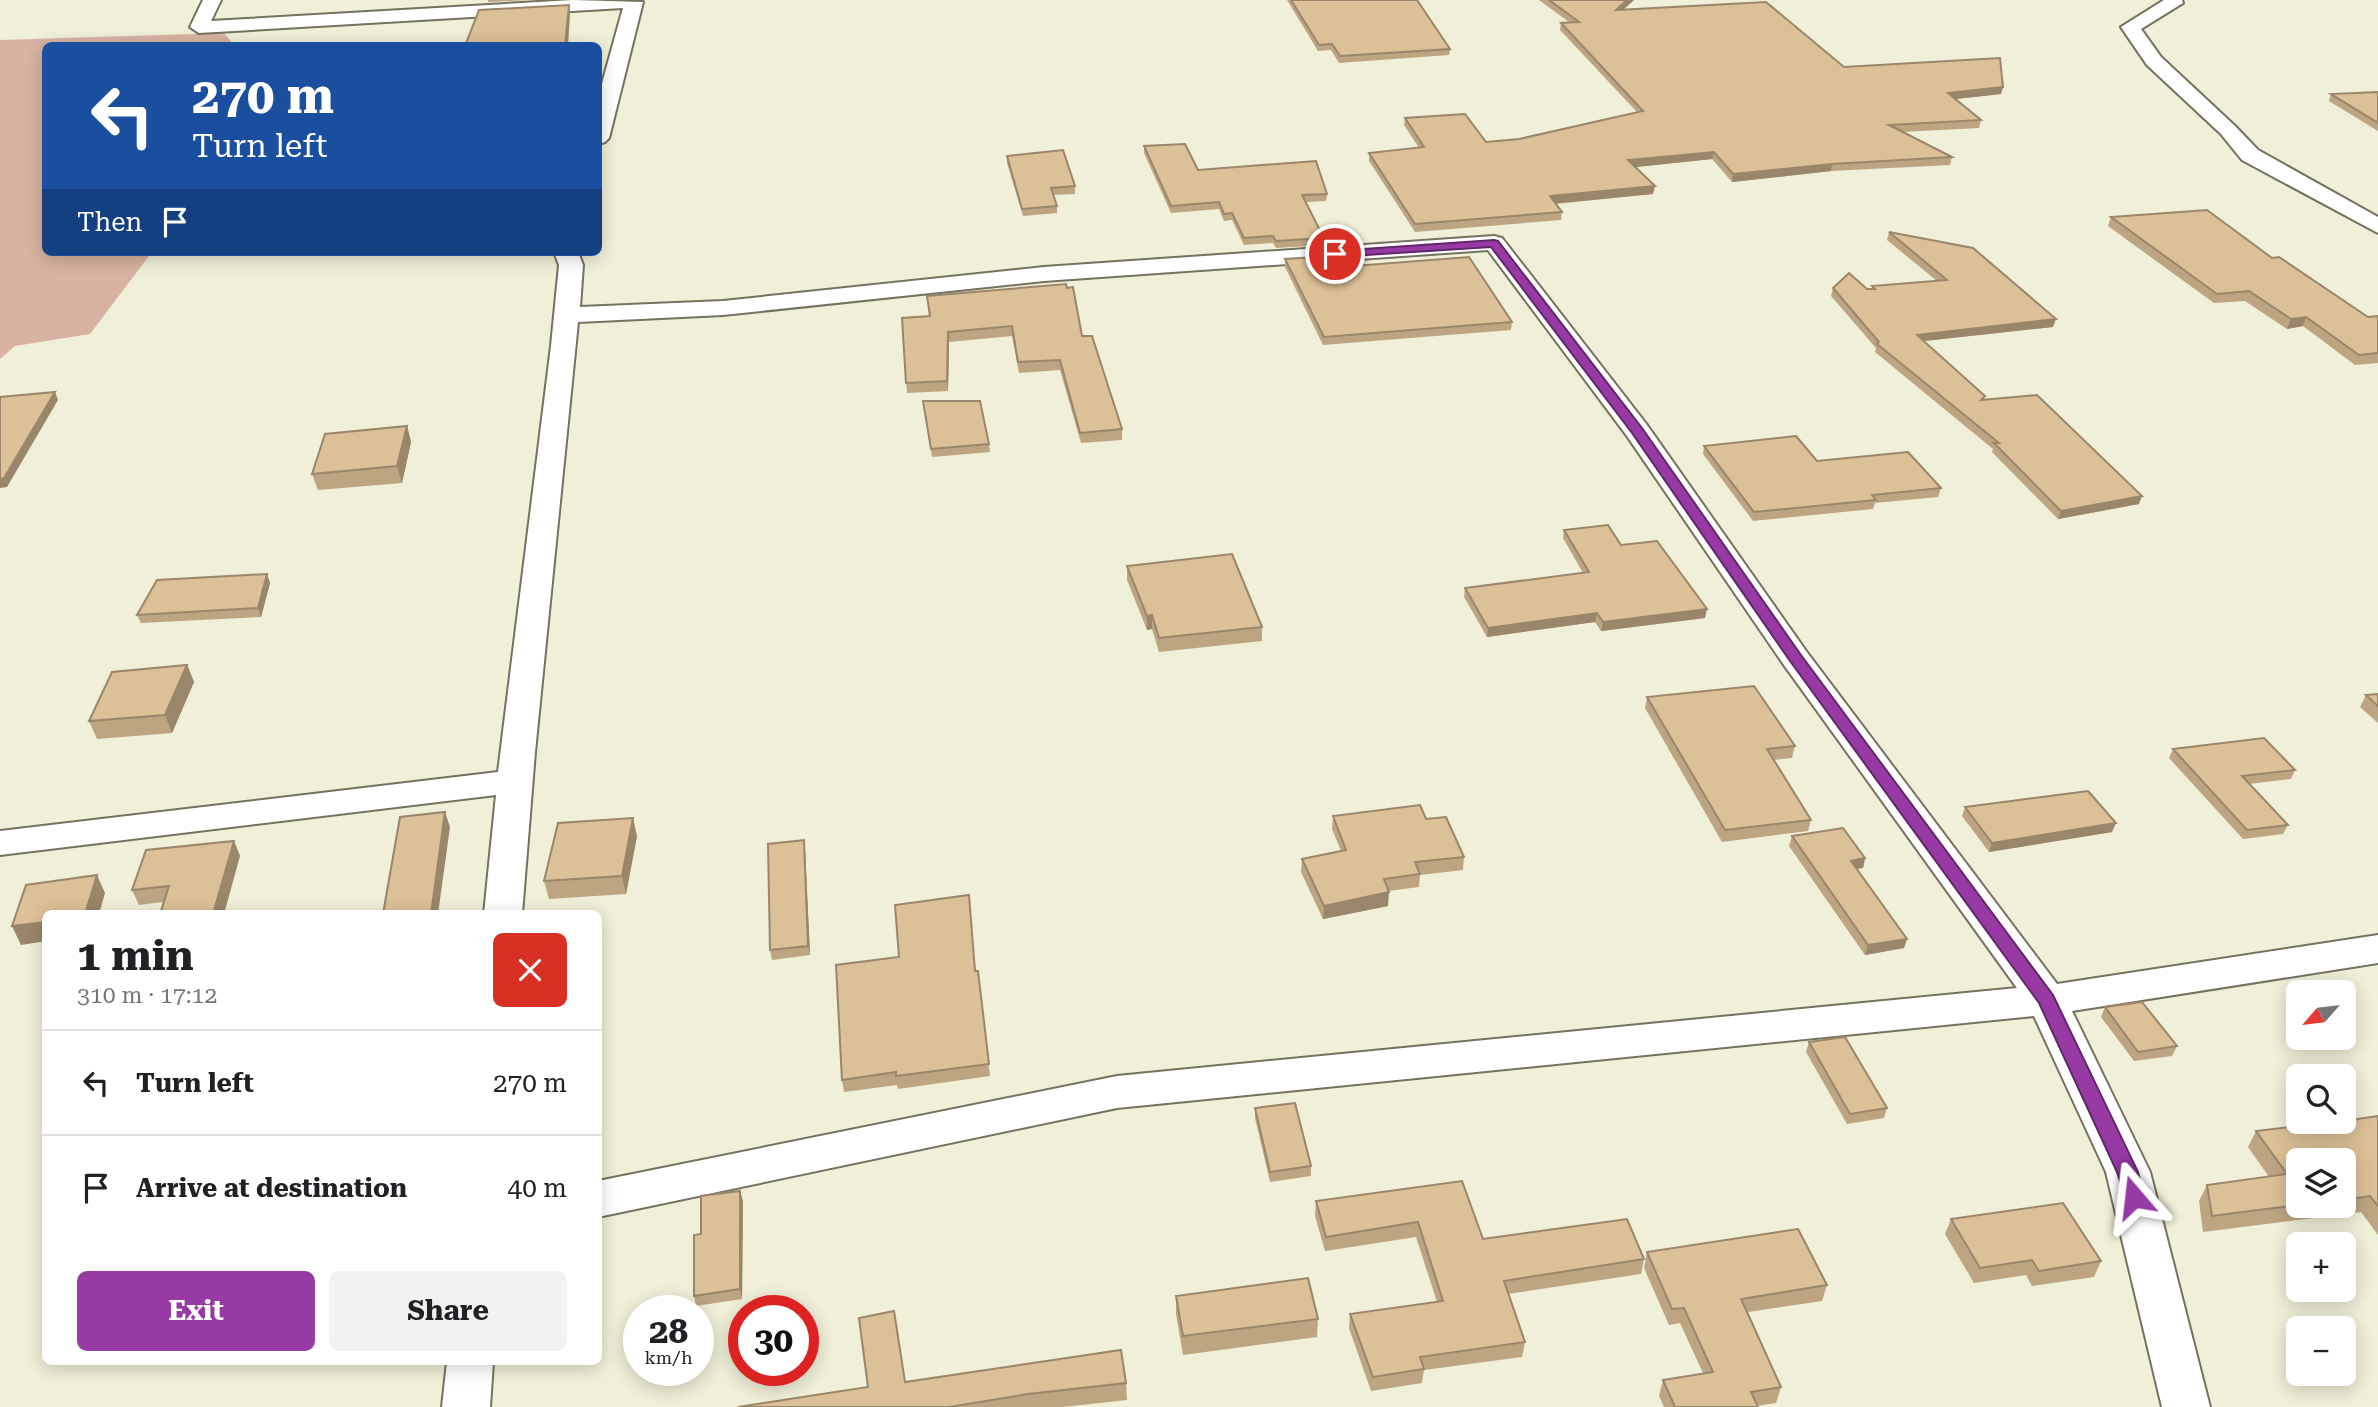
<!DOCTYPE html>
<meta charset="utf-8">
<style>
:root{--surface:#fff;--page:#f2f2f2;--text:#202124;--muted:#757577;--line:#e0e0e0;--accent:#973aa4}
body{margin:0;font-family:"Roboto Serif",serif;background:var(--page);color:var(--text);height:100vh;display:flex;flex-direction:column;font-size:26px;white-space:nowrap}
*{box-sizing:border-box;margin:0}
p{font-size:23px;color:var(--muted)}
.icon{flex:none;width:38px;height:38px;fill:none;stroke:currentColor;stroke-width:2;stroke-linecap:round;stroke-linejoin:round}
.map{position:relative;flex:1;overflow:hidden}
.sheet{position:absolute;left:42px;top:910px;width:560px;height:455px;display:flex;flex-direction:column;background:var(--surface);border-radius:10px;box-shadow:0 4px 18px #0003}
.sheet>*{flex:none}
.banner{position:absolute;left:42px;top:42px;width:560px;height:214px;border-radius:10px;box-shadow:0 4px 18px #0003;background:#1a4fa0;color:#fff;overflow:hidden}
.needle{width:46px;rotate:242deg}
.controls{position:absolute;left:2286px;top:980px;display:grid;gap:14px}
.controls a{display:grid;place-items:center;width:70px;height:70px;border-radius:10px;background:var(--surface);box-shadow:0 4px 18px #0003;font-size:35px}
.speed{position:absolute;left:623px;top:1295px;display:flex;gap:14px;font-size:35px;font-weight:700;text-align:center}
.speed>*{display:grid;place-content:center;width:91px;height:91px;border-radius:50%;background:var(--surface);box-shadow:0 4px 18px #0003;line-height:1}
.speed small{font-size:18px;font-weight:400}
.speed .limit{border:10px solid #d22;background:#fff;color:#111}
.pin{position:absolute;display:grid;place-items:center;width:60px;height:60px;color:#fff;margin:-30px;border:4px solid #fff;border-radius:50%;box-shadow:0 2px 7px #0007}
.me{position:absolute;width:77px;margin:-38px;rotate:343deg;stroke-linejoin:round;filter:drop-shadow(0 0 5px #0008)}
.turn{display:flex;align-items:center;gap:24px;height:147px;padding:0 35px;font-size:32px}
.turn .icon{width:91px;height:91px;stroke-width:2.5}
.turn b{display:block;font-size:49px;line-height:60px}
.then{display:flex;align-items:center;height:66px;padding:0 35px;background:#0003;gap:14px;font-size:26px}
.round{display:grid;place-items:center;flex:none;width:74px;height:74px;border-radius:10px;background:var(--page)}
.overview{display:flex;align-items:center;justify-content:space-between;height:119px;padding:0 35px}
h1{font-size:42px;font-weight:700;line-height:52px}
.primary-button{display:flex;gap:14px;margin-top:auto;padding:14px 35px}
.primary-button a{flex:1;height:80px;border-radius:10px;background:var(--accent);color:#fff;font-size:28px;font-weight:700;line-height:80px;text-align:center}
.primary-button a+a{background:var(--page);color:var(--text)}
ul{padding:0;list-style:none}
li{display:flex;align-items:center;gap:21px;height:105px;padding:0 35px;border-top:2px solid var(--line)}
li div{flex:1}
li b{display:block;font-size:26px}
li em{font-style:normal}
.map>svg:first-child{display:block}
.green{fill:#d8b3a1}
.lines{fill:none;stroke-linecap:round;stroke-linejoin:round}
.street-casing{stroke:#74735f;stroke-width:4}
.street{fill:#fff;fill-rule:evenodd}
.wall{fill:#bda582;fill-rule:evenodd}
.shaded-wall{fill:#9a866a}
.building{fill:#dcc097;stroke:#9a866a;stroke-width:2}
.route{fill:#973aa4;stroke:#62266b;stroke-width:2}
</style>
<div class="map">
<svg width="2378" height="1407" viewBox="0 0 2378 1407">
<rect width="100%" height="100%" fill="#f0efd8"/>
<polygon class="green" points="224,33 234,45 46,46 46,252 152,252 90,334 15,346 0,359 0,40"/>
<g class="lines">
<g class="street-casing">
<g id="street">
<polygon points="203,0 221,0 211,21 573,0 643,2 609,138 605,142 598,144 598,98 623,8 199,33 190,27"/>
<polygon points="2164,0 2182,0 2183,3 2141,29 2161,57 2235,126 2258,150 2378,217 2378,233 2242,160 2221,134 2147,65 2121,27"/>
<polygon points="1494,236 1502,238 1647,425 1806,651 2057,984 2378,935 2378,963 2072,1011 2150,1172 2210,1407 2162,1407 2106,1172 2034,1016 1117,1108 598,1217 598,1181 1117,1076 2017,988 1784,665 1627,436 1488,250 1044,281 723,315 578,322 535,752 522,914 484,914 496,795 0,855 0,831 498,772 551,346 559,265 554,252 578,252 583,265 580,307 723,301 1044,267"/>
<polygon points="447,1362 493,1362 490,1407 442,1407"/>
</g>
</g>
<use href="#street" class="street"/>
</g>
<g class="wall">
<polygon points="488,0 528,0 488,2"/>
<polygon points="1287,0 1417,0 1450,49 1449,55 1339,63 1331,50 1318,51"/>
<polygon points="1539,0 1634,0 1623,10 1844,67 2003,87 2001,94 1956,99 1981,120 1979,128 1902,132 1952,157 1950,165 1831,171 1732,182 1712,159 1635,167 1653,194 1556,204 1562,212 1561,220 1415,232 1369,161 1369,153 1419,148 1404,125 1405,118 1486,142 1519,139 1637,112 1560,30 1561,23 1569,22"/>
<polygon points="2378,92 2378,131 2329,101 2331,94"/>
<polygon points="1144,146 1198,170 1327,194 1326,201 1306,202 1324,238 1324,245 1276,248 1273,243 1244,245 1232,220 1224,221 1219,209 1171,213 1144,153"/>
<polygon points="1007,156 1075,186 1075,194 1053,195 1057,206 1057,213 1023,216 1007,163"/>
<polygon points="2111,217 2272,258 2368,317 2378,316 2378,363 2355,365 2303,326 2287,329 2245,301 2214,303 2108,226"/>
<polygon points="1889,232 2053,327 1924,341 1985,396 1984,400 2139,504 2058,519 1992,452 1993,449 1875,352 1876,348 1831,296 1833,288 1872,289 1872,286 1937,281 1887,240"/>
<polygon points="1285,259 1341,267 1512,322 1511,330 1323,345 1285,267"/>
<polygon points="927,296 1082,336 1122,429 1122,440 1081,443 1060,370 1019,373 1012,336 949,342 948,391 907,393 902,318 930,316"/>
<polygon points="923,401 989,444 990,452 932,457"/>
<polygon points="407,426 411,442 402,483 318,490 312,474"/>
<polygon points="1704,446 1817,461 1941,488 1938,497 1875,503 1873,509 1753,521 1703,454"/>
<polygon points="1564,530 1621,545 1705,618 1601,631 1595,622 1487,637 1464,597 1465,588 1583,573 1563,538"/>
<polygon points="1127,566 1262,627 1262,641 1159,652 1152,629 1147,630 1127,580"/>
<polygon points="267,574 270,583 261,617 141,623 137,615"/>
<polygon points="187,665 194,682 172,733 97,739 89,721"/>
<polygon points="2378,694 2378,723 2360,707 2366,695"/>
<polygon points="1647,697 1795,746 1792,758 1773,760 1811,820 1808,831 1722,842 1645,708"/>
<polygon points="2173,749 2295,770 2291,779 2249,784 2288,825 2283,834 2243,839 2169,758"/>
<polygon points="1965,807 2112,832 1989,852 1962,816"/>
<polygon points="1333,816 1426,819 1464,857 1463,870 1420,875 1419,887 1388,891 1388,906 1323,919 1301,872 1302,859 1341,851 1332,829"/>
<polygon points="637,836 626,894 549,899 544,881"/>
<polygon points="1792,836 1865,858 1863,868 1856,869 1904,948 1865,955 1789,846"/>
<polygon points="234,841 240,856 163,902 139,905 132,890"/>
<polygon points="805,850 810,955 772,960 770,950"/>
<polygon points="975,971 978,971 990,1076 898,1089 897,1085 844,1092 842,1080"/>
<polygon points="2105,1007 2177,1046 2172,1056 2134,1061 2101,1017"/>
<polygon points="1809,1042 1887,1108 1884,1118 1847,1124 1806,1052"/>
<polygon points="1255,1108 1311,1166 1311,1176 1270,1182 1255,1118"/>
<path d="M2378,1116V1235L2361,1212L2203,1232L2199,1201L2207,1185L2269,1177L2248,1147L2256,1131ZM2343,1160V1206H2298Z"/>
<polygon points="1462,1181 1483,1239 1644,1259 1641,1274 1508,1294 1525,1342 1522,1357 1424,1370 1422,1383 1371,1391 1349,1328 1350,1314 1437,1302 1416,1237 1325,1251 1315,1216 1316,1201"/>
<polygon points="743,1201 742,1299 696,1306 694,1296"/>
<polygon points="1951,1219 2101,1261 2094,1277 2032,1286 2026,1275 1974,1283 1945,1234"/>
<polygon points="1647,1252 1827,1285 1822,1301 1748,1312 1781,1387 1776,1403 1757,1406 1758,1407 1664,1407 1659,1396 1663,1380 1703,1373 1680,1323 1669,1325 1644,1268"/>
<polygon points="1176,1296 1318,1319 1317,1337 1183,1355 1176,1314"/>
<polygon points="905,1382 1126,1383 1127,1400 1063,1407 738,1407"/>
</g>
<g class="shaded-wall">
<polygon points="1627,0 1634,0 1615,17 1616,10"/>
<polygon points="569,5 570,14 568,46 565,46"/>
<polygon points="2003,87 2001,94 1947,100 1948,93"/>
<polygon points="1714,152 1712,159 1627,168 1628,160"/>
<polygon points="1832,164 1831,171 1732,182 1733,174"/>
<polygon points="1655,186 1653,194 1549,204 1550,196"/>
<polygon points="2306,317 2303,326 2287,329 2291,319"/>
<polygon points="2056,319 2053,327 1915,342 1917,335"/>
<polygon points="948,332 949,342 948,391 947,381"/>
<polygon points="55,392 58,400 7,487 0,488 0,479"/>
<polygon points="407,426 411,442 402,483 397,466"/>
<polygon points="2142,496 2139,504 2058,519 2061,511"/>
<polygon points="267,574 270,583 261,617 258,608"/>
<polygon points="1707,609 1705,618 1601,631 1603,622"/>
<polygon points="1597,613 1595,622 1487,637 1488,628"/>
<polygon points="1152,615 1152,629 1147,630 1147,616"/>
<polygon points="187,665 194,682 172,733 165,715"/>
<polygon points="445,812 450,827 438,914 431,914"/>
<polygon points="633,818 637,836 626,894 622,876"/>
<polygon points="2116,823 2112,832 1989,852 1992,843"/>
<polygon points="804,840 805,850 810,955 808,946"/>
<polygon points="234,841 240,856 224,914 213,914"/>
<polygon points="1865,858 1863,868 1848,870 1851,861"/>
<polygon points="97,875 105,893 99,914 85,914"/>
<polygon points="1389,892 1388,906 1323,919 1324,906"/>
<polygon points="46,922 46,941 21,945 12,926"/>
<polygon points="1907,939 1904,948 1865,955 1868,945"/>
<polygon points="740,1191 743,1201 742,1299 740,1289"/>
</g>
<g class="building">
<polygon points="1291,0 1417,0 1450,49 1340,56 1332,44 1319,45"/>
<polygon points="1549,0 1627,0 1616,10 1766,2 1844,67 2000,58 2003,87 1948,93 1981,120 1889,125 1952,157 1832,164 1733,174 1714,152 1628,160 1655,186 1550,196 1562,212 1415,224 1369,153 1424,147 1405,118 1465,114 1486,142 1519,139 1643,111 1561,23 1579,22"/>
<polygon points="569,5 565,46 465,46 479,10"/>
<polygon points="2378,92 2378,123 2331,94"/>
<polygon points="1185,144 1198,170 1316,161 1327,194 1302,195 1324,238 1276,241 1273,236 1244,238 1232,213 1224,214 1219,202 1171,206 1144,146"/>
<polygon points="1063,150 1075,186 1051,188 1057,206 1022,209 1007,156"/>
<polygon points="2207,210 2272,258 2279,257 2368,317 2378,316 2378,353 2359,355 2306,317 2291,319 2249,291 2217,294 2111,217"/>
<polygon points="1889,232 1973,248 2056,319 1917,335 1985,396 1981,400 2037,395 2142,496 2061,511 1994,443 1999,443 1877,344 1879,342 1833,288 1849,273 1867,289 1875,289 1872,286 1947,280"/>
<polygon points="1335,256 1341,267 1469,257 1512,322 1324,337 1285,259"/>
<polygon points="1066,284 1067,288 1073,287 1082,336 1092,336 1122,429 1080,433 1060,360 1018,362 1012,326 948,332 947,381 906,383 902,318 930,316 927,296"/>
<polygon points="55,392 4,478 0,479 0,397"/>
<polygon points="923,401 980,401 989,444 931,449"/>
<polygon points="407,426 397,466 312,474 325,434"/>
<polygon points="1796,436 1817,461 1908,452 1941,488 1872,495 1876,500 1754,512 1704,446"/>
<polygon points="1608,525 1621,545 1657,541 1707,609 1603,622 1597,613 1488,628 1465,588 1589,572 1564,530"/>
<polygon points="1232,554 1262,627 1159,638 1152,615 1147,616 1127,566"/>
<polygon points="267,574 258,608 137,615 157,580"/>
<polygon points="187,665 165,715 89,721 112,672"/>
<polygon points="1754,686 1795,746 1767,749 1811,820 1725,830 1647,697"/>
<polygon points="2378,694 2378,706 2366,695"/>
<polygon points="2264,738 2295,770 2242,776 2288,825 2247,830 2173,749"/>
<polygon points="2088,791 2116,823 1992,843 1965,807"/>
<polygon points="1420,805 1426,819 1446,817 1464,857 1415,862 1420,874 1384,879 1389,892 1324,906 1302,859 1346,850 1333,816"/>
<polygon points="445,812 431,914 383,914 400,817"/>
<polygon points="633,818 622,876 544,881 558,823"/>
<polygon points="1843,828 1865,858 1851,861 1907,939 1868,945 1792,836"/>
<polygon points="804,840 808,946 770,950 768,844"/>
<polygon points="234,841 213,914 160,914 169,886 132,890 146,850"/>
<polygon points="97,875 85,914 46,914 46,922 12,926 26,885"/>
<polygon points="969,895 975,971 978,971 989,1064 896,1076 896,1072 842,1080 836,965 899,957 895,905"/>
<polygon points="2142,1002 2177,1046 2138,1052 2105,1007"/>
<polygon points="1845,1037 1887,1108 1850,1114 1809,1042"/>
<polygon points="1295,1103 1311,1166 1270,1172 1255,1108"/>
<polygon points="2378,1116 2378,1206 2370,1196 2343,1200 2343,1160 2298,1160 2298,1205 2212,1216 2207,1185 2287,1174 2256,1131 2333,1122 2343,1122 2343,1121"/>
<polygon points="1462,1181 1483,1239 1627,1219 1644,1259 1504,1281 1525,1342 1420,1357 1424,1369 1373,1377 1350,1314 1443,1301 1418,1222 1326,1237 1316,1201"/>
<polygon points="740,1191 740,1289 694,1296 694,1235 701,1234 701,1196"/>
<polygon points="2063,1203 2101,1261 2039,1271 2032,1260 1980,1268 1951,1219"/>
<polygon points="1798,1229 1827,1285 1741,1299 1781,1387 1751,1392 1758,1407 1675,1407 1663,1380 1713,1372 1684,1308 1672,1309 1647,1252"/>
<polygon points="1308,1278 1318,1319 1183,1336 1176,1296"/>
<polygon points="894,1311 905,1382 1121,1350 1126,1383 1028,1394 949,1407 738,1407 868,1387 859,1318"/>
</g>
<polygon class="route" points="1494,240 1498,241 1642,428 1801,655 2053,995 2138,1172 2144,1197 2141,1203 2134,1206 2127,1203 2117,1172 2039,1003 1790,661 1632,433 1491,247 1335,257 1329,254 1335,251"/>
</svg>
<div class="controls">
<a><svg class="needle" viewBox="-14 -14 28 28"><path d="M0-13l5 13h-10z" fill="#e53935"/><path d="M0 13l5-13h-10z" fill="#757577"/></svg></a>
<a><svg class="icon" aria-label="search" viewBox="0 0 24 24"><circle cx="10" cy="10" r="6"/><path d="M15 15l6 6"/></svg></a>
<a><svg class="icon" aria-label="layers" viewBox="0 0 24 24"><path d="M12 4l9 5-9 5-9-5zM3 14l9 5 9-5"/></svg></a>
<a>+</a>
<a>−</a>
</div>
<div class="speed"><div>28<small>km/h</small></div><div class="limit">30</div></div>
<div class="pin" style="left:1335px;top:254px;background:#d93025"><svg class="icon" aria-label="arrive" viewBox="0 0 24 24"><path d="M6 21V4h12l-3 4 3 4H6"/></svg></div>
<svg class="me" style="left:2134px;top:1197px" viewBox="-20 -20 40 40"><path d="M0-17L14 15 0 8-14 15z" fill="#973aa4" stroke="#fff" stroke-width="4"/></svg>
<div class="banner">
<div class="turn"><svg class="icon" aria-label="left" viewBox="0 0 24 24"><path d="M17 20v-9H6M10 6l-5 5 5 5"/></svg><div><b>270 m</b>Turn left</div></div>
<div class="then">Then<svg class="icon" aria-label="arrive" viewBox="0 0 24 24"><path d="M6 21V4h12l-3 4 3 4H6"/></svg></div>
</div>
<section class="sheet">
<div class="overview"><div><h1>1 min</h1><p>310 m · 17:12</p></div><a class="round" style="background:#d93025;color:#fff"><svg class="icon" aria-label="close" viewBox="0 0 24 24"><path d="M6 6l12 12M18 6L6 18"/></svg></a></div>
<ul>
<li><svg class="icon" aria-label="left" viewBox="0 0 24 24"><path d="M17 20v-9H6M10 6l-5 5 5 5"/></svg><div><b>Turn left</b></div><em>270 m</em></li>
<li><svg class="icon" aria-label="arrive" viewBox="0 0 24 24"><path d="M6 21V4h12l-3 4 3 4H6"/></svg><div><b>Arrive at destination</b></div><em>40 m</em></li>
</ul>
<div class="primary-button"><a>Exit</a><a>Share</a></div>
</section>
</div>
